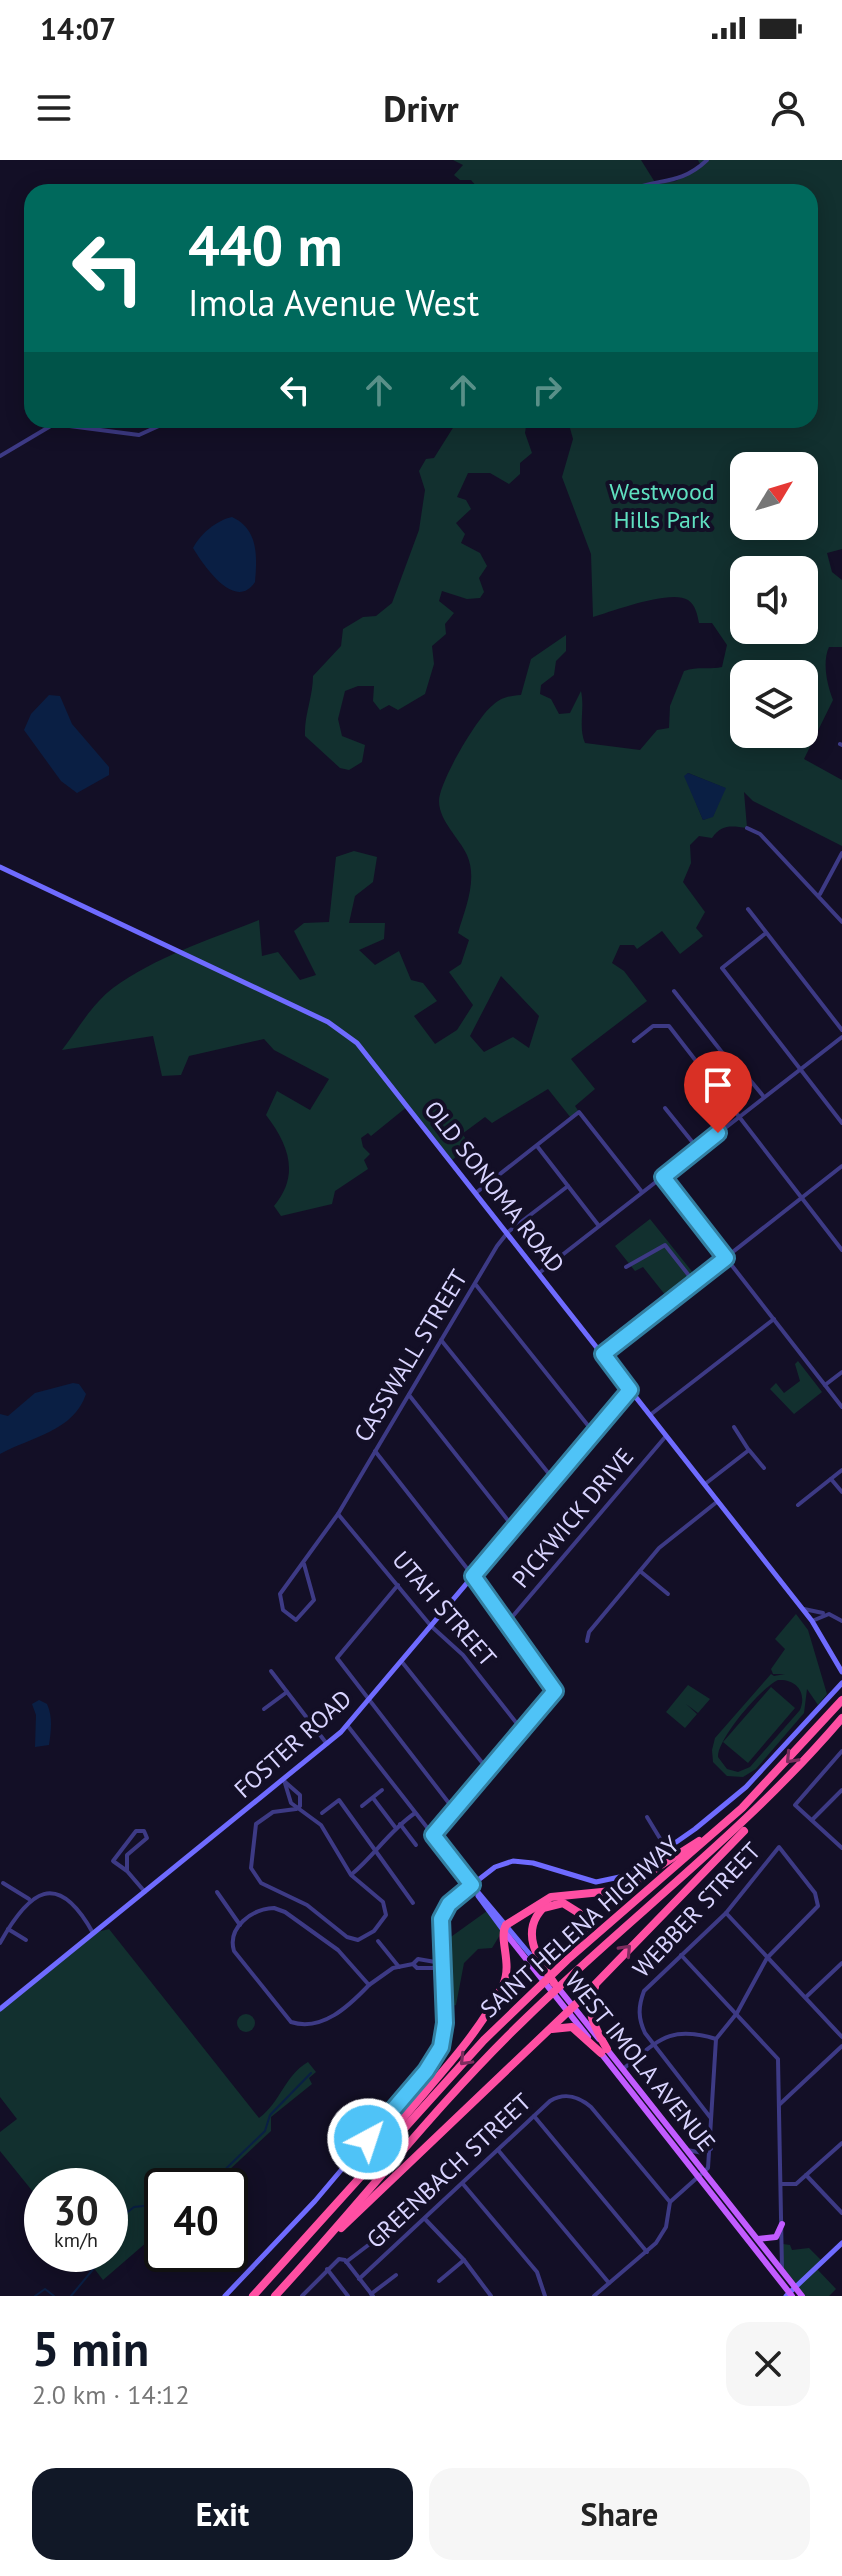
<!DOCTYPE html>
<meta charset="utf-8">
<style>
:root{--surface:#fff;--page:#f6f6f6;--text:#222;--muted:#767676;--accent:#111827}
body{margin:0;font-family:"PT Sans",sans-serif;background:var(--page);color:var(--text);height:100vh;display:flex;flex-direction:column;font-size:30px;white-space:nowrap}
*{box-sizing:border-box;margin:0}
p{font-size:26px;color:var(--muted)}
.icon{flex:none;width:44px;height:44px;fill:none;stroke:currentColor;stroke-width:2;stroke-linecap:round;stroke-linejoin:round}
.map{position:relative;height:2136px;overflow:hidden}
.sheet{display:flex;flex-direction:column;background:var(--surface);flex:1}
.sheet>*{flex:none}
.guide{position:absolute;left:24px;top:24px;width:794px;height:244px;border-radius:24px;box-shadow:0 4px 20px #0003;background:#00695c;color:#fff;overflow:hidden}
.needle{width:52px;rotate:52deg}
.controls{position:absolute;left:730px;top:292px;display:grid;gap:16px}
.controls a{display:grid;place-items:center;width:88px;height:88px;border-radius:16px;background:var(--surface);box-shadow:0 4px 20px #0003;font-size:40px}
.speed{position:absolute;left:24px;top:2008px;display:flex;gap:16px;font-size:40px;font-weight:700;text-align:center}
.speed>*{display:grid;place-content:center;width:104px;height:104px;border-radius:50%;background:var(--surface);box-shadow:0 4px 20px #0003;line-height:1}
.speed small{font-size:20px;font-weight:400}
.speed .limit{border:4px solid #111;border-radius:12px;background:#fff;color:#111}
.pin{position:absolute;display:grid;place-items:center;width:68px;height:68px;color:#fff;margin:-82px -34px;border-radius:50% 50% 50% 0;rotate:-45deg;box-shadow:0 0 8px #0007}
.pin .icon{rotate:45deg}
.me{position:absolute;width:88px;margin:-44px;rotate:40deg;stroke-linejoin:round;filter:drop-shadow(0 0 6px #0008)}
.turn{display:flex;align-items:center;gap:28px;height:168px;padding:0 32px;font-size:36px}
.turn .icon{width:104px;height:104px;stroke-width:2.5}
.turn b{display:block;font-size:56px;line-height:68px}
.lanes{display:flex;align-items:center;height:76px;padding:0 32px;background:#0003;justify-content:center;gap:40px;direction:ltr}
.lanes .off{opacity:.35}
.round{display:grid;place-items:center;flex:none;width:84px;height:84px;border-radius:24px;background:var(--page)}
.head{display:flex;align-items:center;justify-content:space-between;height:136px;padding:0 32px}
h1{font-size:48px;font-weight:700;line-height:60px;color:var(--accent)}
.primary-button{display:flex;gap:16px;margin-top:auto;padding:16px 32px}
.primary-button a{flex:1;height:92px;border-radius:24px;background:var(--accent);color:#fff;font-size:32px;font-weight:700;line-height:92px;text-align:center}
.primary-button a+a{background:var(--page);color:var(--text)}
.status{display:flex;justify-content:space-between;align-items:center;height:56px;padding:0 40px;background:var(--surface);direction:ltr}
.status svg{height:22px;fill:currentColor}
header{display:flex;justify-content:space-between;align-items:center;height:104px;padding:0 32px;background:var(--surface);font-size:36px;font-weight:700}
.map>svg:first-child{display:block}
.green{fill:#12302f;fill-rule:evenodd}
.water{fill:#0a1f44}
.lines{fill:none;stroke-linecap:round;stroke-linejoin:round}
.stream{stroke:#0a1f44;stroke-width:2}
.street{stroke:#3d3a85;stroke-width:4}
.secondary{stroke:#6f6bff;stroke-width:5}
.primary{stroke:#c25bff;stroke-width:6}
.highway{stroke:#ff4fa3;stroke-width:8}
.oneway{stroke:#7d2c5e}
.route-casing{stroke:#337fa1;stroke-width:20}
.route{stroke:#4fc3f7;stroke-width:14}
.labels{text-anchor:middle;stroke-width:8;stroke-linejoin:round;paint-order:stroke}
.park-label{font-size:24px;fill:#5fe0c0;stroke:#130f26}
.street-label{font-size:24px;fill:#d9d4ff;stroke:#130f26}
</style>
<div class="status"><b>14:07</b><svg viewBox="0 0 49 12"><path d="M0 12V9h3v3zM5 12V6h3v6zM10 12V3h3v9zM15 12V0h3v12zM26 1h20v11H26zM47 4h2v5h-2z"/></svg></div>
<header><svg class="icon" aria-label="menu" viewBox="0 0 24 24"><path d="M4 6h16M4 12h16M4 18h16"/></svg>Drivr<svg class="icon" aria-label="person" viewBox="0 0 24 24"><circle cx="12" cy="8" r="4"/><path d="M4 21q1-7 8-7t8 7"/></svg></header>
<div class="map">
<svg width="842" height="2136" viewBox="0 0 842 2136">
<rect width="100%" height="100%" fill="#130f26"/>
<g class="green">
<path d="M453,0H641L656,24L676,21L701,6L698,0H842V389L827,393L832,412L842,420V487H829C822,502 827,525 833,540L804,599L842,620V686L753,641L744,632L747,668C731,666 722,664 712,678L699,676L690,685L691,703L683,722L705,752L696,768L703,776L680,794L662,771L637,789L634,785H620L612,803L624,811L647,841L571,899L595,929L575,946L579,952L571,958L548,929L492,963L485,957L462,974L471,985L452,1000L408,946L371,976L368,973L361,978L363,987L370,994L364,1000L368,1009L335,1031L332,1044L281,1056L274,1046C300,1015 289,985 266,955L277,931L310,950L329,919L274,890L264,879L189,896L181,915L162,916L153,876L62,890C78,869 92,844 113,828C155,797 211,779 259,760L262,796L278,792L300,820L316,815L294,771L304,763L329,762L336,697L354,691L377,697L373,722L355,736L349,763H385L384,779L359,790L375,805L399,791L411,820L423,823L437,841L414,856L435,884L457,870L473,845L449,812L461,804L469,780L458,773C465,749 478,720 467,695C460,679 439,661 439,641C439,622 478,556 493,545C502,537 509,536 521,535L531,499L566,475V491L556,501L554,515L541,525L540,534L551,539L559,554L570,553L581,531C585,549 578,567 585,583L640,590L657,570L669,568L670,546L684,511C698,506 708,510 722,507L727,485L712,463H699C697,454 696,446 688,440C671,429 613,451 593,457L591,394L562,317L573,279L570,268L559,260H810V32H471L477,27L471,20H460L454,15L463,5ZM744,306H804V366H744ZM744,410H804V470H744ZM744,514H804V574H744ZM688,613L725,628L713,656L703,660L685,616ZM501,816L539,856L529,888L513,877L484,892L470,876Z"/>
<path d="M453,260H527L525,273L532,293L520,303V314L509,324L490,313H468L457,337L466,340L471,349L456,363L465,374L461,383L480,393L487,406L479,418L484,432L480,438L467,439L442,431L439,441L454,453L445,464L446,474L432,486L434,504L425,534L398,550L389,545L380,550L373,541L374,526H358L345,531L338,559L342,576L365,585L362,602L349,610L340,608L305,576C304,555 313,537 313,516L341,486L343,469L363,457L376,456L392,443L419,370L425,330L419,311L426,299L434,298L456,263Z"/>
<polygon points="650,1059 698,1119 670,1141 643,1107 635,1111 615,1086"/>
<polygon points="798,1201 822,1232 794,1254 770,1229 776,1223 784,1233 800,1221 795,1204"/>
<path d="M796,1454L808,1470L827,1534L818,1545L807,1529L804,1553L756,1609L743,1617L727,1616L713,1602L712,1590L715,1578L771,1514L774,1516L785,1514H773L771,1509L785,1489L775,1479ZM778,1520C797,1519 807,1533 800,1550L750,1607L738,1612L727,1609L718,1597C717,1579 762,1527 778,1520Z"/>
<polygon points="688,1525 710,1539 698,1553 686,1544 697,1554 685,1568 666,1552"/>
<polygon points="771,1527 795,1548 748,1603 723,1582"/>
<polygon points="487,1751 503,1770 492,1788 478,1789 464,1803 456,1845 452,1846 451,1881 426,1911 445,1875 441,1784"/>
<path d="M109,1769L259,1958C281,1942 284,1916 308,1902L316,1912L309,1918L312,1924L271,1957V1971L212,2026H162V2069L103,2120L83,2094H110V2026H42V2043L0,1991V1972L17,1959L0,1937V1849L93,1773Z"/>
<circle cx="246" cy="1863" r="9"/>
<polygon points="783,2084 790,2085 792,2090 809,2088 822,2101 816,2108 836,2129 829,2136 802,2136 782,2110"/>
</g>
<g class="water">
<path d="M232,357C259,369 257,398 255,422C235,452 204,406 193,388C200,374 217,360 232,357Z"/>
<polygon points="49,535 60,536 72,564 109,607 109,615 77,633 61,621 24,570 31,554"/>
<polygon points="688,613 726,628 713,657 703,660 684,616"/>
<path d="M73,1223L79,1224L86,1234C74,1271 31,1277 0,1294V1254L8,1256L35,1233Z"/>
<path d="M39,1540L47,1544C53,1557 51,1571 49,1585L35,1587L36,1555L32,1544Z"/>
</g>
<g class="lines">
<g class="stream">
<polyline points="208,2026 265,1971 270,1955 311,1913"/>
<polyline points="110,2066 134,2047 162,2044"/>
<polyline points="35,2136 45,2129 54,2136"/>
<polyline points="71,2136 95,2107 96,2094"/>
</g>
<g class="street">
<path d="M625,32C656,17 679,27 707,0"/>
<polyline points="0,296 54,264 139,275 172,260"/>
<polyline points="840,584 842,585"/>
<polyline points="747,668 760,674 842,762"/>
<polyline points="820,734 842,693"/>
<polyline points="748,749 842,870"/>
<polyline points="766,773 722,808 842,963"/>
<polyline points="674,831 728,900 740,908 764,937"/>
<polyline points="634,881 653,866 669,866 842,1090"/>
<polyline points="665,948 698,989"/>
<polyline points="537,986 599,1066"/>
<polyline points="663,1017 842,1247"/>
<polyline points="477,1032 579,952 642,1032"/>
<polyline points="626,1107 665,1085 694,1122"/>
<polyline points="539,1113 842,877"/>
<polyline points="476,1125 594,1273"/>
<polyline points="441,1180 554,1320"/>
<polyline points="603,1194 842,1006"/>
<polyline points="825,1225 842,1212"/>
<polyline points="409,1235 514,1368"/>
<polyline points="650,1255 774,1159"/>
<polyline points="734,1267 748,1289"/>
<polyline points="375,1291 473,1416 555,1531 433,1675"/>
<polyline points="831,1319 842,1332"/>
<polyline points="705,1324 749,1290 764,1308"/>
<polyline points="798,1345 842,1310"/>
<polyline points="338,1354 431,1466 463,1495 522,1570"/>
<polyline points="304,1404 314,1440 296,1460 283,1450 280,1434 338,1354 497,1086 508,1072 568,1026"/>
<polyline points="640,1411 668,1434"/>
<polyline points="398,1425 337,1498 455,1651"/>
<polyline points="804,1449 823,1453"/>
<polyline points="812,1461 829,1454 842,1461"/>
<polyline points="507,1463 666,1276"/>
<polyline points="587,1481 589,1472 659,1388 718,1341"/>
<polyline points="402,1502 488,1610"/>
<polyline points="271,1511 327,1584"/>
<polyline points="264,1549 287,1532"/>
<polyline points="347,1565 472,1725"/>
<polyline points="842,1591 795,1645 842,1688"/>
<polyline points="284,1620 291,1643 321,1665 351,1715 383,1742 386,1755 374,1771 358,1780 347,1777 307,1745 261,1723 251,1708 256,1664 273,1652 296,1649"/>
<polyline points="284,1621 300,1635 300,1646 296,1649"/>
<polyline points="373,1638 395,1667"/>
<polyline points="362,1646 382,1630"/>
<polyline points="322,1653 339,1640 413,1743"/>
<polyline points="647,1657 667,1690"/>
<polyline points="812,1660 842,1630"/>
<polyline points="400,1664 416,1685"/>
<polyline points="127,1711 127,1695 147,1678 144,1671 136,1671 113,1701 127,1711 145,1732"/>
<path d="M352,1714C375,1695 389,1671 415,1653"/>
<polyline points="3,1723 29,1739"/>
<polyline points="217,1732 240,1765"/>
<path d="M274,1748L285,1752L338,1790L369,1825C349,1846 322,1872 291,1862L234,1791C227,1768 251,1749 274,1748Z"/>
<polyline points="726,1753 842,1877"/>
<polyline points="8,1769 26,1780"/>
<polyline points="378,1781 399,1807"/>
<path d="M0,1783C29,1731 57,1708 93,1773"/>
<polyline points="681,1795 778,1899 782,2110"/>
<polyline points="413,1804 417,1808 433,1808 441,1803"/>
<polyline points="369,1825 393,1808 413,1804 418,1799 441,1803"/>
<polyline points="806,1837 842,1803"/>
<path d="M623,1909C659,1880 669,1865 716,1879"/>
<polyline points="780,1944 842,1886"/>
<polyline points="534,1956 647,2092"/>
<polyline points="498,1990 609,2123"/>
<polyline points="687,1990 703,1993 711,1989"/>
<polyline points="806,2015 842,2053"/>
<polyline points="463,2024 537,2112 545,2136"/>
<polyline points="781,2024 796,2024 842,1983"/>
<polyline points="425,2059 464,2100 491,2136"/>
<polyline points="346,2102 371,2083"/>
<polyline points="327,2109 348,2136"/>
<path d="M359,2119L550,1941C565,1932 578,1936 591,1947L670,2042"/>
<polyline points="439,2121 464,2100"/>
<polyline points="371,2134 396,2115"/>
<polyline points="302,2136 339,2099 345,2100 373,2136"/>
<path d="M594,2136L656,2083L666,2067L670,2042L708,2008L716,1879L737,1853L767,1798L818,1746L815,1733L779,1687L726,1753L644,1831C638,1847 638,1858 645,1873L710,1957"/>
</g>
<g class="secondary">
<polyline points="0,707 328,862 357,883 812,1461 842,1512"/>
<polyline points="472,1725 538,1804"/>
<polyline points="478,1736 503,1770"/>
<polyline points="0,1849 341,1572 630,1230"/>
<polyline points="225,2136 315,2041 435,1899 445,1863 441,1759 455,1738 495,1707 513,1701 533,1703 596,1722 629,1715 695,1669 746,1627 842,1523"/>
<polyline points="786,2136 842,2083"/>
</g>
<g class="primary">
<polyline points="503,1770 588,1877"/>
<polyline points="556,1825 599,1879"/>
<polyline points="606,1888 802,2136"/>
<polyline points="600,1892 792,2136"/>
<polyline points="758,2079 776,2077 782,2064"/>
</g>
<g class="highway">
<path d="M554,1823C539,1800 519,1773 543,1748L563,1743L579,1753L584,1769L575,1788"/>
<path d="M595,1827C584,1850 595,1868 607,1889"/>
<polyline points="552,1869 572,1867 601,1893"/>
<path d="M394,1969C431,1923 477,1878 503,1825C513,1803 498,1779 506,1765L551,1737L622,1730L699,1681"/>
<polyline points="341,2068 577,1843 744,1671"/>
<polyline points="253,2136 484,1880 567,1800 742,1648 842,1540"/>
<path d="M275,2136C359,2046 433,1948 522,1862C629,1757 743,1674 842,1558"/>
</g>
</g>
<defs><path id="oneway-chevron" d="M-2-3.5L2.5 0L-2 3.5" fill="none" stroke-width="1.6" stroke-linecap="round" stroke-linejoin="round" transform="scale(2)"/></defs>
<g class="oneway">
<use href="#oneway-chevron" transform="translate(791 1598) rotate(133)"/>
<use href="#oneway-chevron" transform="translate(626 1790) rotate(-47)"/>
<use href="#oneway-chevron" transform="translate(465 1900) rotate(134)"/>
</g>
<g class="lines">
<g class="route-casing">
<polyline id="route" points="368,1979 426,1911 441,1887 445,1863 441,1759 449,1744 472,1725 433,1675 555,1531 473,1416 630,1230 603,1194 726,1098 663,1017 718,973"/>
</g>
<use href="#route" class="route"/>
</g>
<g class="labels">
<g class="park-label">
<text x="662" y="340">Westwood<tspan x="662" dy="28">Hills Park</tspan></text>
</g>
<g class="street-label">
<text transform="translate(494 1027) rotate(52)" y="8">OLD SONOMA ROAD</text>
<text transform="translate(411 1196) rotate(-59)" y="8">CASSWALL STREET</text>
<text transform="translate(573 1358) rotate(-50)" y="8">PICKWICK DRIVE</text>
<text transform="translate(444 1449) rotate(49)" y="8">UTAH STREET</text>
<text transform="translate(293 1584) rotate(-42)" y="8">FOSTER ROAD</text>
<text transform="translate(697 1750) rotate(-47)" y="8">WEBBER STREET</text>
<text transform="translate(580 1767) rotate(-42)" y="8">SAINT HELENA HIGHWAY</text>
<text transform="translate(640 1902) rotate(51)" y="8">WEST IMOLA AVENUE</text>
<text transform="translate(449 2011) rotate(-43)" y="8">GREENBACH STREET</text>
</g>
</g>
</svg>
<div class="controls">
<a><svg class="needle" viewBox="-14 -14 28 28"><path d="M0-13l5 13h-10z" fill="#e53935"/><path d="M0 13l5-13h-10z" fill="#767676"/></svg></a>
<a><svg class="icon" aria-label="sound" viewBox="0 0 24 24"><path d="M4 9h4l5-4v14l-5-4H4zM17 9q2 3 0 6"/></svg></a>
<a><svg class="icon" aria-label="layers" viewBox="0 0 24 24"><path d="M12 4l9 5-9 5-9-5zM3 14l9 5 9-5"/></svg></a>
</div>
<div class="speed"><div>30<small>km/h</small></div><div class="limit">40</div></div>
<div class="pin" style="left:718px;top:973px;background:#d93025"><svg class="icon" aria-label="arrive" viewBox="0 0 24 24"><path d="M6 21V4h12l-3 4 3 4H6"/></svg></div>
<svg class="me" style="left:368px;top:1979px" viewBox="-20 -20 40 40"><circle r="17" fill="#4fc3f7" stroke="#fff" stroke-width="3"/><path d="M0-11L8 9 0 5-8 9z" fill="#fff"/></svg>
<div class="guide">
<div class="turn"><svg class="icon" aria-label="left" viewBox="0 0 24 24"><path d="M17 20v-9H6M10 6l-5 5 5 5"/></svg><div><b>440 m</b>Imola Avenue West</div></div>
<div class="lanes"><svg class="icon" aria-label="left" viewBox="0 0 24 24"><path d="M17 20v-9H6M10 6l-5 5 5 5"/></svg><svg class="icon off" aria-label="ahead" viewBox="0 0 24 24"><path d="M12 20V5M6 11l6-6 6 6"/></svg><svg class="icon off" aria-label="ahead" viewBox="0 0 24 24"><path d="M12 20V5M6 11l6-6 6 6"/></svg><svg class="icon off" aria-label="right" viewBox="0 0 24 24"><path d="M7 20v-9h11M14 6l5 5-5 5"/></svg></div>
</div>
</div>
<section class="sheet">
<div class="head"><div><h1>5 min</h1><p>2.0 km · 14:12</p></div><a class="round"><svg class="icon" aria-label="close" viewBox="0 0 24 24"><path d="M6 6l12 12M18 6L6 18"/></svg></a></div>
<div class="primary-button"><a>Exit</a><a>Share</a></div>
</section>
